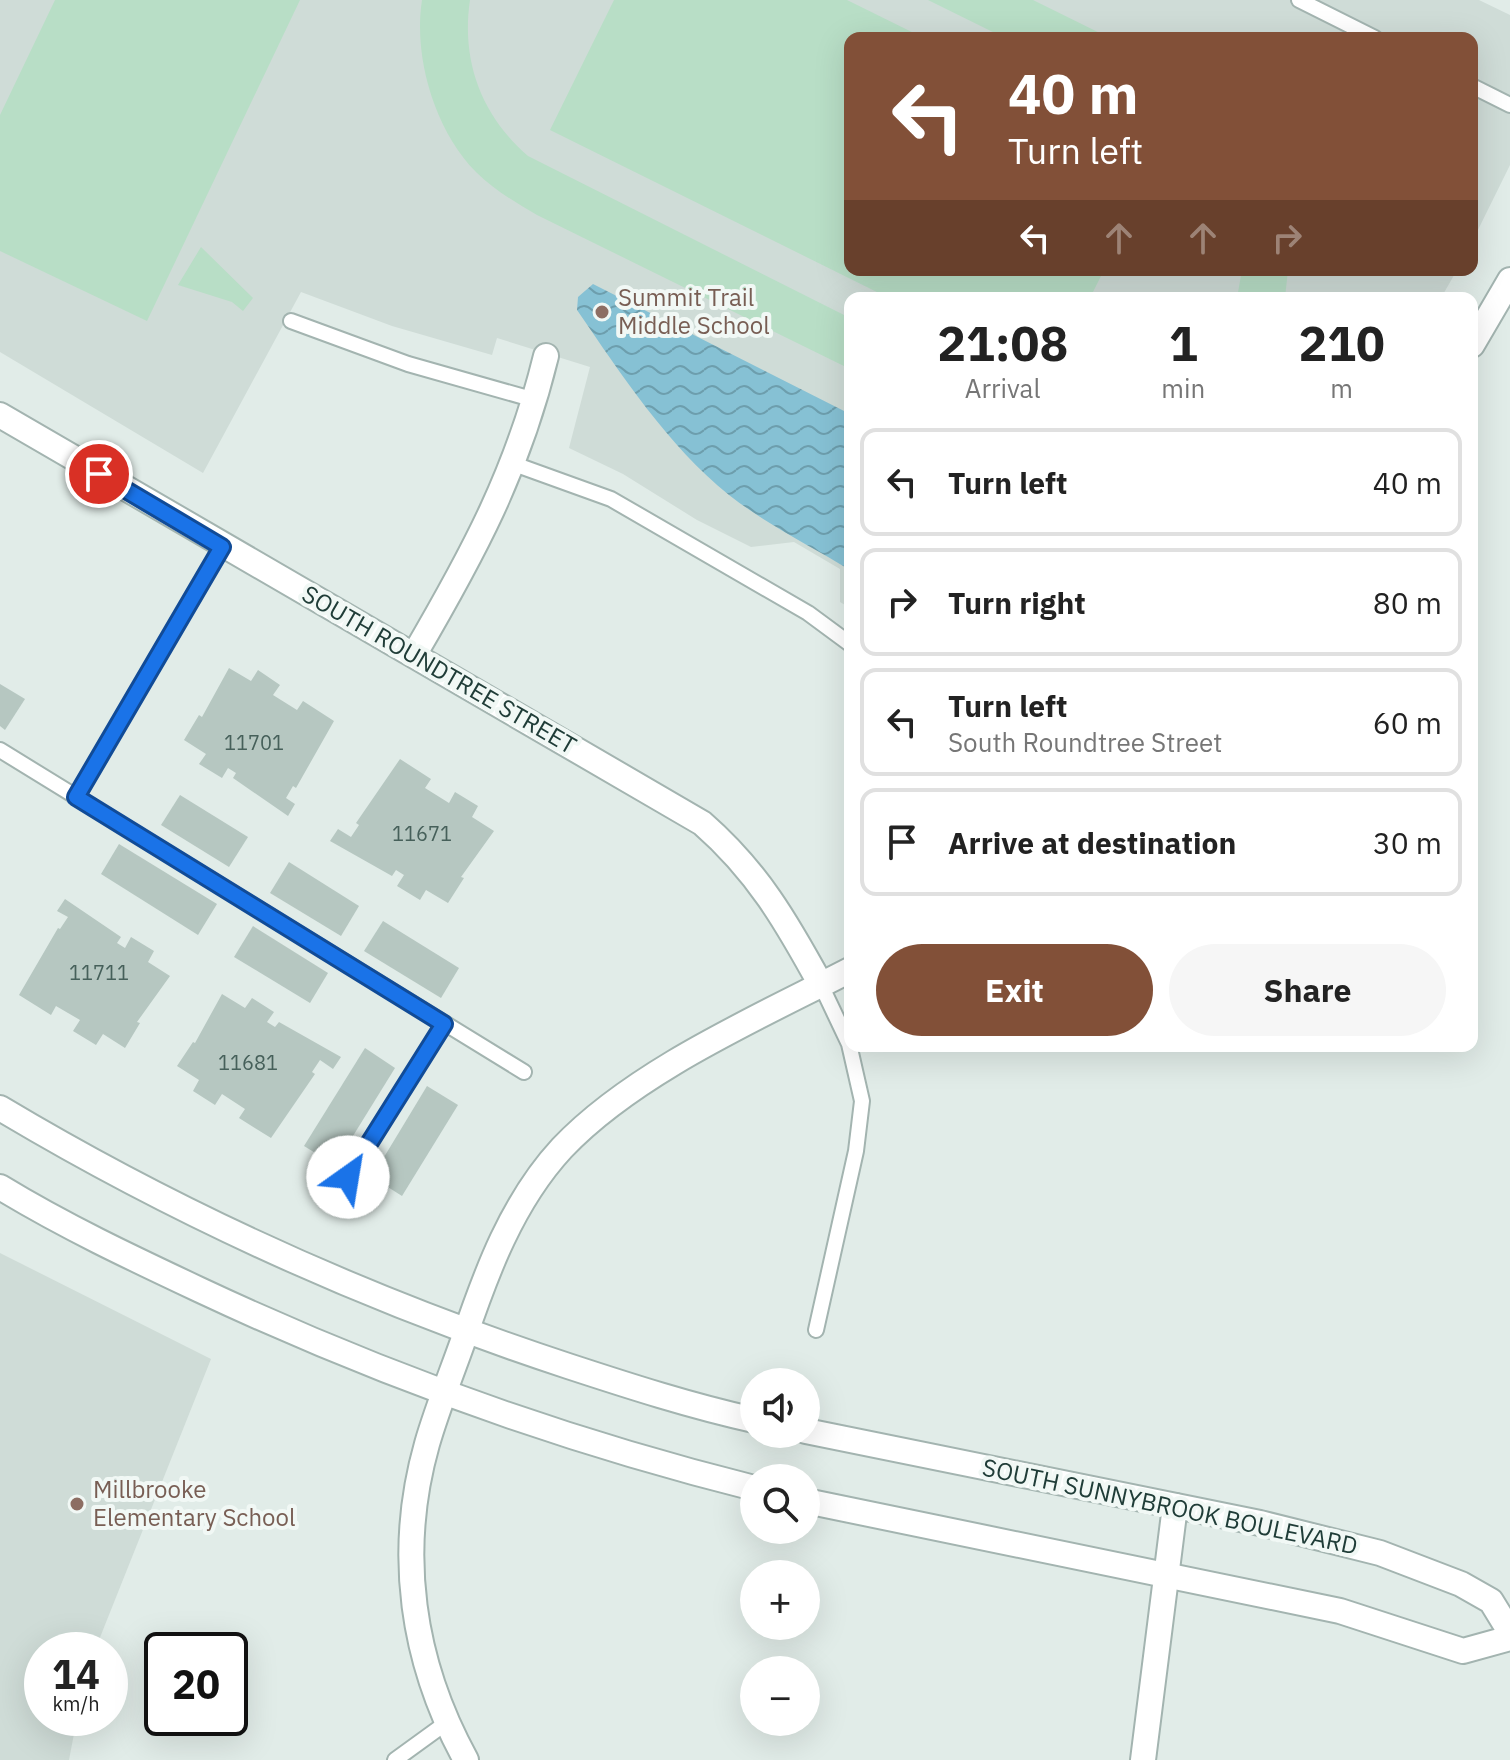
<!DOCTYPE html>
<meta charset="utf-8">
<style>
:root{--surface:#fff;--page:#f6f6f6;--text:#222;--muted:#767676;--line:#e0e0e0;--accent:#825038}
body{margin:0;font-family:"IBM Plex Sans",sans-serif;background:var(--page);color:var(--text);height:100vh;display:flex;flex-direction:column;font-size:30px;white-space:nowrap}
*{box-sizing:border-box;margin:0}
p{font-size:26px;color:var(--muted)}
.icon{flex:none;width:44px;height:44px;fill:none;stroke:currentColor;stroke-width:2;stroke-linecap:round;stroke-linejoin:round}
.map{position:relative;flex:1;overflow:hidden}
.details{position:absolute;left:844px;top:292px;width:634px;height:760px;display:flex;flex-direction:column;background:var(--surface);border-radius:16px;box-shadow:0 8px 32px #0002}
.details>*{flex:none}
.guide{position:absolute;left:844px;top:32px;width:634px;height:244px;border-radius:16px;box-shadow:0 8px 32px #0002;background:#825038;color:#fff;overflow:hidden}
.controls{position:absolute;left:740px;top:1368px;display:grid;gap:16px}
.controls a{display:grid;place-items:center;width:80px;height:80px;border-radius:50%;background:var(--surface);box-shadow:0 8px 32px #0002;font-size:40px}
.speed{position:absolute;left:24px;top:1632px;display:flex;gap:16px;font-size:40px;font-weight:700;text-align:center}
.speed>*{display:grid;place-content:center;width:104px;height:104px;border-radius:50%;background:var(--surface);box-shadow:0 8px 32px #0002;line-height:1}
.speed small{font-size:20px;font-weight:400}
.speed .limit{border:4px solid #111;border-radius:12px;background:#fff;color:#111}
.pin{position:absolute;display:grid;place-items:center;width:68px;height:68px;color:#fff;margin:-34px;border:4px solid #fff;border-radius:50%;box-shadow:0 2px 8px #0007}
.me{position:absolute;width:88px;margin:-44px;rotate:32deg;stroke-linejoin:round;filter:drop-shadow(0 0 6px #0008)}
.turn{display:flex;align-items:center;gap:28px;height:168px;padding:0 32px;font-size:36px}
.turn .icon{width:104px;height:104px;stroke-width:2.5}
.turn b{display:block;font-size:56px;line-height:68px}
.lanes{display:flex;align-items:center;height:76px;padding:0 32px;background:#0003;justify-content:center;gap:40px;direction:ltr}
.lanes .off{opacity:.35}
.eta{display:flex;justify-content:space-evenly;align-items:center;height:136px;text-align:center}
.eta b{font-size:48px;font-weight:700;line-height:56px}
.action{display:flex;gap:16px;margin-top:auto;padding:16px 32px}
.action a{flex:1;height:92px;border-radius:48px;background:var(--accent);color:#fff;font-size:32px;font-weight:700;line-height:92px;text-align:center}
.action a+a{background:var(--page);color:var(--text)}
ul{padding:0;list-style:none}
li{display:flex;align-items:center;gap:24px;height:108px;margin:0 16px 12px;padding:0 16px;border:4px solid var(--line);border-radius:16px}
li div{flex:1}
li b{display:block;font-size:30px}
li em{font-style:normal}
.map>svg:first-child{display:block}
.built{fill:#cfdcd7}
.pitch{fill:#b8dec6}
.water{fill:url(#water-waves)}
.building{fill:#b6c7c1}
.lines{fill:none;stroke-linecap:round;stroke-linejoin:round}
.lane-casing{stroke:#a3b4b0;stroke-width:18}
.street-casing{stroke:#a3b4b0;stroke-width:28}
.lane{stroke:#fff;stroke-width:14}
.street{stroke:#fff;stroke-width:24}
.route-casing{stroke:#114b97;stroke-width:20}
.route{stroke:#1a73e8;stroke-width:14}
.education-dot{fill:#8d6e63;stroke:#f1f8f5;stroke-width:3}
.labels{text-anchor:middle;stroke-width:8;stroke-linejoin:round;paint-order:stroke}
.number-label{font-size:20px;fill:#46605a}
.education-label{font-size:24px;fill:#785e54;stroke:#f1f8f5;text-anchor:start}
.street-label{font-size:24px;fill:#203d38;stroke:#f1f8f5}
</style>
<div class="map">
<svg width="1510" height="1760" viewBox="0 0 1510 1760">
<defs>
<pattern id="water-waves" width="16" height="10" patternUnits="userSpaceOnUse" patternTransform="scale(2)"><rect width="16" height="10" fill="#86c1d4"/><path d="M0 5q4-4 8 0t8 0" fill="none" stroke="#6d9ead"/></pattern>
</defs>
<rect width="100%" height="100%" fill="#e1ece8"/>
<g class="built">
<polygon points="0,0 1479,0 1510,15 1510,165 1472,242 1472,38 850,38 850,270 1457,270 1441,298 850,298 850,608 840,602 840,569 794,542 751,547 697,520 623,474 569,448 590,367 497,338 492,355 392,326 301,292 203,473 0,352"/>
<polygon points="0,1253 211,1359 95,1650 42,1650 42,1718 77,1718 69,1760 0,1760"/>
</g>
<g class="pitch">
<polygon points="55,0 300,0 147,321 0,251 0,115"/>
<path d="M422,0H470C461,61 481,115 528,156L850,318V369L537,215C515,202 494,190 476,172C435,131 413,57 422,0Z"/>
<polygon points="614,0 847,0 924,38 850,38 850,270 1104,270 1090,298 889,298 550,130"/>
<polygon points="928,0 1033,0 1110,38 1005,38"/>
<polygon points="201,247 253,298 243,311 232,302 178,285"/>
<polygon points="1242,270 1288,270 1285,298 1237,298"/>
</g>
<path class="water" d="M593,284L850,414V570C811,546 766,524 729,495C668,446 621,374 577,310L578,297Z"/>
<g class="building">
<polygon points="229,668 251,681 258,670 280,685 273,695 297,710 303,701 334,721 296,788 293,786 286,798 295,804 288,816 233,778 236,773 228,768 222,778 199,764 206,754 184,740 199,715 202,717"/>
<polygon points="0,684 25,699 5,730 0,726"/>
<polygon points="400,759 431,779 425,788 449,803 455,792 478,806 472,817 494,831 461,877 464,878 448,903 426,890 420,900 397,886 404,875 396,870 392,876 330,841 338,829 351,837 359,825 356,823"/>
<polygon points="180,795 248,837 229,867 161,825"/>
<polygon points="119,844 217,904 198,935 101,874"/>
<polygon points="289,862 359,906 341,936 270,893"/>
<polygon points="65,899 121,937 117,943 125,948 131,937 154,951 148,962 170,976 137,1022 140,1023 125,1048 103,1034 96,1045 73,1031 80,1020 56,1006 51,1015 19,995 58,928 60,929 68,917 57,911"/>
<polygon points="383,921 459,968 441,998 364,951"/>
<polygon points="253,926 328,973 310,1003 234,957"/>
<polygon points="222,994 245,1008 252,998 274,1012 267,1022 275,1027 279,1022 341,1057 333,1069 320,1060 312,1072 315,1074 271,1138 239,1118 245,1109 222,1094 215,1105 193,1091 199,1080 177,1066 193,1042 195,1043"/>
<polygon points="365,1048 395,1068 335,1165 304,1146"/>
<polygon points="427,1086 458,1105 402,1196 372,1177"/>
</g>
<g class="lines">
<g class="lane-casing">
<g id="lane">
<polyline points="1299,0 1375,38"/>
<polyline points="1472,86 1510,105"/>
<polyline points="291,321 408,364 535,400"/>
<polyline points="514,464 611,499 808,613 850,644"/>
<polyline points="0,750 524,1072"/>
<polyline points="76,797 222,547"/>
<polyline points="348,1177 444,1024"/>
<polyline points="816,1330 856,1151 862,1101 849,1044 821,985"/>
<polyline points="395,1760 446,1723"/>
</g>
</g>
<g class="street-casing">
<g id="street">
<polyline points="1472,345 1510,280"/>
<path d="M0,415L702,823C757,871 786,921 821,985"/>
<path d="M414,655C473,554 518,471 546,356"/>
<path d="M0,1108C179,1215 370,1301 568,1366C629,1386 691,1406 754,1420"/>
<path d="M0,1187C64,1226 132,1258 200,1290C379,1374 562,1440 754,1488"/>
<polyline points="806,1431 1260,1523 1380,1553 1461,1584 1491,1601 1510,1632"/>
<polyline points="806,1501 1340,1611 1463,1651 1510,1638"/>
<path d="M466,1760C412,1662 396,1553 427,1444C437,1409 451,1375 463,1341C486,1273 512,1202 562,1148C634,1072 757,1018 850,970"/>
<polyline points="1143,1760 1175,1506"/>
</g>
</g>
<use href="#lane" class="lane"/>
<use href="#street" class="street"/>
</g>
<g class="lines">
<g class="route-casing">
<polyline id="route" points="99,474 222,547 76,797 444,1024 348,1177"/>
</g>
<use href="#route" class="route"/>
</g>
<g class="education-dot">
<circle cx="602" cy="312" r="8"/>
<circle cx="77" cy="1504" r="8"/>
</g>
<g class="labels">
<g class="number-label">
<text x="254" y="750">11701</text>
<text x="422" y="841">11671</text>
<text x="99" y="980">11711</text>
<text x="248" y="1070">11681</text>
</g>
<g class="education-label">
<text x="618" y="306">Summit Trail<tspan x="618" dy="28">Middle School</tspan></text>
<text x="93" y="1498">Millbrooke<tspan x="93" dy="28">Elementary School</tspan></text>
</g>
<g class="street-label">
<text transform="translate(439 670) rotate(30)" y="8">SOUTH ROUNDTREE STREET</text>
<text transform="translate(1170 1507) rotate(12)" y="8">SOUTH SUNNYBROOK BOULEVARD</text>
</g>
</g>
</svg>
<div class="controls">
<a><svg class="icon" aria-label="sound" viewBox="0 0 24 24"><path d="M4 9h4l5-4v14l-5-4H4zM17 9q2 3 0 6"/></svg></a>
<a><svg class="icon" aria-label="search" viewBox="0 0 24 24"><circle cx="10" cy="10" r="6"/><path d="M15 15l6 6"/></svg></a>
<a>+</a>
<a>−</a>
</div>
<div class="speed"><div>14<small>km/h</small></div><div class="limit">20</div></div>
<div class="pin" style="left:99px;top:474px;background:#d93025"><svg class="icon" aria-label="arrive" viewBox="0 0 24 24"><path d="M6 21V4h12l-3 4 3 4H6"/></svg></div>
<svg class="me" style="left:348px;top:1177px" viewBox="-20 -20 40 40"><circle r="19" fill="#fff"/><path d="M0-13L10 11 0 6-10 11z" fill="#1a73e8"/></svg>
<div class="guide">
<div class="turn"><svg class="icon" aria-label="left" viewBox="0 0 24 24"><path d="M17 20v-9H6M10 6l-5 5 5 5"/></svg><div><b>40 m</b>Turn left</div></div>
<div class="lanes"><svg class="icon" aria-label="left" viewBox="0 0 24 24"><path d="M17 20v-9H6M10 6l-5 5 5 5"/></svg><svg class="icon off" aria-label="ahead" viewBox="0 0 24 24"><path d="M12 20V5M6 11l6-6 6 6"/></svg><svg class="icon off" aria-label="ahead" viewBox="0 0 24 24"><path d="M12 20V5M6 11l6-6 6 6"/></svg><svg class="icon off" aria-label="right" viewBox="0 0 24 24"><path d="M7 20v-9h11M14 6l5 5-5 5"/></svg></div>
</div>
<section class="details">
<div class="eta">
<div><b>21:08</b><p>Arrival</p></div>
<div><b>1</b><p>min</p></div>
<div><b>210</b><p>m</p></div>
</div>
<ul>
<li><svg class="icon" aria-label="left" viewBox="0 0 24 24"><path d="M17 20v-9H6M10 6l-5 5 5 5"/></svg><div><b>Turn left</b></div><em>40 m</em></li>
<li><svg class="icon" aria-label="right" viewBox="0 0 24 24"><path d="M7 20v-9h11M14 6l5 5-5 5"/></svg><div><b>Turn right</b></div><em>80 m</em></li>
<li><svg class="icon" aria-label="left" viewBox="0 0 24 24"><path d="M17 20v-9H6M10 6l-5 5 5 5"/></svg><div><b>Turn left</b><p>South Roundtree Street</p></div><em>60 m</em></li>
<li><svg class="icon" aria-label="arrive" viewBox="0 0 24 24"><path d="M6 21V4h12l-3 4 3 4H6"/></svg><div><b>Arrive at destination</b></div><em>30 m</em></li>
</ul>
<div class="action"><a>Exit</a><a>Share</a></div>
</section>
</div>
